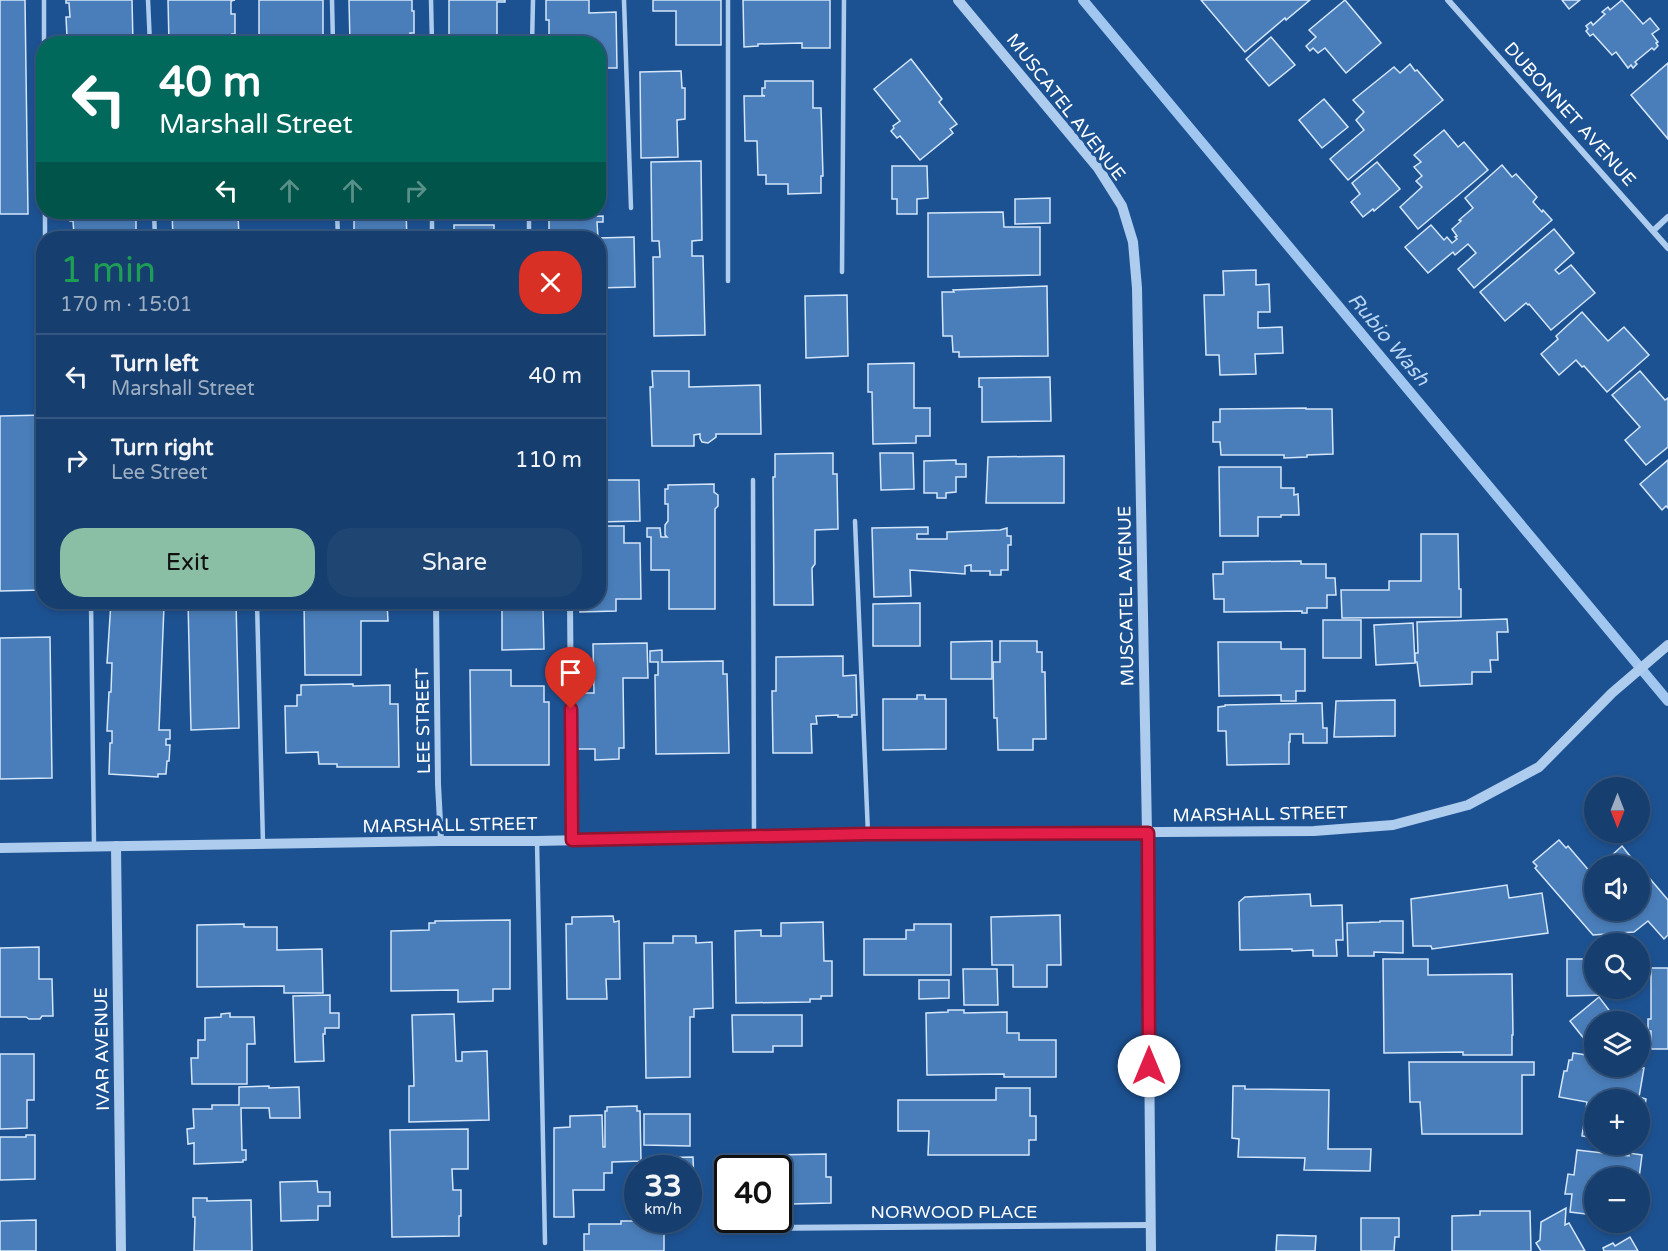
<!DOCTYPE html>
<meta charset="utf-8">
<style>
:root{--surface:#163e6e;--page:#1f4573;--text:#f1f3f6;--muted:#9eaec2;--line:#355781;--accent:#8abfa5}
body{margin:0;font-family:"Varela Round",sans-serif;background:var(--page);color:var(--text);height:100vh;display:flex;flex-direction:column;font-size:22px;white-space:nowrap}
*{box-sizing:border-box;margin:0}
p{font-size:20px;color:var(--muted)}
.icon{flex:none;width:33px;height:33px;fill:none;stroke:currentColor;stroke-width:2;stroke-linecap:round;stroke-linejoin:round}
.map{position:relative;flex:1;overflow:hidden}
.details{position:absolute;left:36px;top:231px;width:570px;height:378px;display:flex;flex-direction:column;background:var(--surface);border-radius:24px;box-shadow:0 3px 9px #0003,0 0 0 2px var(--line)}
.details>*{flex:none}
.guide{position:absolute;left:36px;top:36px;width:570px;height:183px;border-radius:24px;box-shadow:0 3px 9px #0003,0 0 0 2px var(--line);background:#00695c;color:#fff;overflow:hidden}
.needle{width:39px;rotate:180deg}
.buttons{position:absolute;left:1584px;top:777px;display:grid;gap:12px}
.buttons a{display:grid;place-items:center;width:66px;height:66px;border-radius:50%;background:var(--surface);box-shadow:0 3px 9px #0003,0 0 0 2px var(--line);font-size:30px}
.speed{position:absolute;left:624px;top:1155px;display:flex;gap:12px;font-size:30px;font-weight:700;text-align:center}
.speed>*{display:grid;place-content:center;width:78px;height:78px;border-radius:50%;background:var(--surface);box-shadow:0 3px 9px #0003,0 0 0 2px var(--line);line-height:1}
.speed small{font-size:15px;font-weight:400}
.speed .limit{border:3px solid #111;border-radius:9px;background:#fff;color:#111}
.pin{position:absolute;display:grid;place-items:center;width:51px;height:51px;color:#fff;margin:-62px -26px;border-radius:50% 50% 50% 0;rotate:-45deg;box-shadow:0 0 6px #0007}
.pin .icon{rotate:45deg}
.me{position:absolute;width:66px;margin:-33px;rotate:0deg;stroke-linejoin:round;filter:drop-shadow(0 0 4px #0008)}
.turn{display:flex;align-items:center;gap:21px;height:126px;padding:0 24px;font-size:27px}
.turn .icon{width:78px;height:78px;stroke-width:2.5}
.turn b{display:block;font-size:42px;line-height:51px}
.lanes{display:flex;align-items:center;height:57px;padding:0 24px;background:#0003;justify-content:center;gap:30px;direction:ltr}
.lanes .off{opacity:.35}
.round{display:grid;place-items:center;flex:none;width:63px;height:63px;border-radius:24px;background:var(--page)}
.headline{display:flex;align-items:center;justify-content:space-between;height:102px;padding:0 24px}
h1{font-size:36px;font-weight:600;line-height:45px;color:#1e9e55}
.cta{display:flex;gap:12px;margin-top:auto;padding:12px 24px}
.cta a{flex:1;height:69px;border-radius:24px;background:var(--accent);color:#111;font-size:24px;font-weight:600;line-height:69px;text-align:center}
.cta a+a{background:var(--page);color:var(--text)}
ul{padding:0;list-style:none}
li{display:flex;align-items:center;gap:18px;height:84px;padding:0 24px;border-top:2px solid var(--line)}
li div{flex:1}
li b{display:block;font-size:22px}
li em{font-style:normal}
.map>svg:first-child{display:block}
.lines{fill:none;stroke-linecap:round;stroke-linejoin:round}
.stream{stroke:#a1c7f0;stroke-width:10}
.building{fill:#4a7eba;stroke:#d4e6fa;stroke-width:1.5}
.service{stroke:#aeccee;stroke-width:4.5}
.minor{stroke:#aeccee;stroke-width:6}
.tertiary{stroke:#aeccee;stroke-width:10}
.route-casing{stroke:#92132f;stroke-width:15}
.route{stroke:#e11d48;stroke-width:10}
.labels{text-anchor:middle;stroke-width:6;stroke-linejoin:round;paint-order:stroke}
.street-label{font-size:18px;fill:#fff;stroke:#1d5292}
.water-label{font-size:20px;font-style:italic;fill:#bad6f5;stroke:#1d5292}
</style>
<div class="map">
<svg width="1668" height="1251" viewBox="0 0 1668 1251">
<rect width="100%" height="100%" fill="#1d5292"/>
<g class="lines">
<polyline class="stream" points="1083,0 1668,701"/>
</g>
<g class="building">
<polygon points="0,0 25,0 28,214 0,214"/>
<polygon points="66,0 132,0 133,44 70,44 70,37 67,37 66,17 70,17 69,3 66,3"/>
<polygon points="168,0 235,0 231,1 231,14 235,14 235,34 232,34 232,44 169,44"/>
<rect x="259" y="0" width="64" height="44"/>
<polygon points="349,0 412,0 412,11 414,11 414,33 410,33 411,44 350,44"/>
<polygon points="449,0 505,0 505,2 497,2 497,44 449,44"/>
<polygon points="546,0 589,0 589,13 616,12 617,68 598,68 598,44 549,44 549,20 546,20"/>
<polygon points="653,0 721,0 721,45 676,45 676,11 653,11"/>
<polygon points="743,0 830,0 830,48 802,48 802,43 758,44 758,46 744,47"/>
<polygon points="1201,0 1310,0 1286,20 1285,18 1245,52"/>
<polygon points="1345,0 1381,43 1346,73 1325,48 1318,53 1313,48 1310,51 1306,46 1316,37 1309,30"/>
<polygon points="1562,0 1580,0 1569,9"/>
<polygon points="1622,0 1643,24 1650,18 1659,29 1652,34 1658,42 1656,43 1658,46 1654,50 1652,48 1635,62 1637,64 1633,68 1631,65 1628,68 1616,52 1612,55 1593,34 1590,36 1586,31 1588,29 1586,26 1591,22 1593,25 1605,14 1602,12 1608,7 1610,10"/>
<polygon points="1271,37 1295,65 1269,86 1246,59"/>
<polygon points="911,59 942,99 939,102 957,124 950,129 953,133 920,160 900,136 897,138 891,131 894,128 893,126 900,121 874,89"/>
<polygon points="1668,63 1668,139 1631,95"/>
<polygon points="1410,64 1415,71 1417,70 1443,100 1348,180 1330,159 1364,130 1356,120 1364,112 1353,100 1394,67 1400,73"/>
<polygon points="681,71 682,88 685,88 685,119 677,120 678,157 641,158 640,72"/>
<polygon points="765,81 813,81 813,108 821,108 823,176 821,176 821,193 788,194 788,184 766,184 766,175 758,175 757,141 745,141 744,96 765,96 762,95 762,88 765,88"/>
<polygon points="1324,99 1348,127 1322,148 1299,120"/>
<polygon points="1444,130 1458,147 1464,142 1488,170 1418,229 1400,207 1422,187 1416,181 1422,176 1414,167 1421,162 1414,155"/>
<polygon points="701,161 702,240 692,241 692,256 703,256 705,335 654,336 653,257 660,257 659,241 652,241 651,162"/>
<polygon points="1377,162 1400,189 1374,211 1373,209 1363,217 1351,202 1360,194 1352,183"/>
<polygon points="1502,165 1512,177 1516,174 1537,197 1533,202 1542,212 1543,210 1552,220 1474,288 1458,269 1476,253 1468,244 1455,255 1453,252 1428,273 1405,247 1431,225 1444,240 1447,237 1452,243 1457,239 1455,237 1457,236 1452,229 1461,221 1459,220 1473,208 1465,198"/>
<polygon points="892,166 927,166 928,198 917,199 917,214 897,214 897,199 892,199"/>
<polygon points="1050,198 1050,223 1015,224 1015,199"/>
<polygon points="70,212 136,212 136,238 70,238 70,235 74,235 73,221 70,221"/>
<polygon points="172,212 236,212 236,215 238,215 239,236 236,236 236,238 173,238"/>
<polygon points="354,212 406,212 407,238 354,238"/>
<polygon points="1003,212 1004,227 1040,227 1040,275 928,277 928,213"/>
<polygon points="603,216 603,222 597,222 598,238 634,237 635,287 598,288 598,238 549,238 549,217"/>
<rect x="454" y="225" width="40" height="13"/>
<polygon points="1554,229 1574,253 1555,270 1559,274 1571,265 1595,293 1551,330 1529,304 1528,305 1526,303 1505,321 1480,292"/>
<polygon points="1256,270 1256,285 1269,284 1270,312 1258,312 1258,328 1282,327 1283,353 1255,354 1256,374 1220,375 1219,355 1206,355 1204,295 1224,295 1223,271"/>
<polygon points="1047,286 1048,356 959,357 959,352 953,352 952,336 943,336 942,292 954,292 953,290"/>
<polygon points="847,295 848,356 806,358 805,296"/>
<polygon points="1582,312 1608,341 1624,327 1649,355 1607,392 1584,366 1582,367 1576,360 1559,375 1541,354 1558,339 1556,336"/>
<polygon points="914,363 914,408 930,408 930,436 916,436 916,443 873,444 872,392 868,392 868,364"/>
<polygon points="652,371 689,371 689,387 760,385 761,434 716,434 716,437 708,443 702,442 700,438 700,434 694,435 694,446 652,446 650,387 653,387"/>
<polygon points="1640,371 1665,400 1668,398 1668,447 1646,465 1625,440 1640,427 1612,395"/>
<polygon points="1050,377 1051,421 982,422 982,387 979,387 979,378"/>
<polygon points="1306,408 1306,409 1332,409 1333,454 1307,455 1307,457 1284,458 1284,455 1221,455 1220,442 1213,442 1213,422 1220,422 1220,409"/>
<polygon points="44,415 44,590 0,591 0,416"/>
<polygon points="833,453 833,474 837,474 838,529 815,530 815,564 812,568 813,605 774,605 773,477 775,477 775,454"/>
<polygon points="880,453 913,453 914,489 881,490"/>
<polygon points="1064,456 1064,503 986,503 988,457"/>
<polygon points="956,460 956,464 966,464 966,477 956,477 956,492 946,493 946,498 937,498 937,493 924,493 924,461"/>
<polygon points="1668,460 1668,508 1666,506 1662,510 1640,484"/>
<polygon points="1219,467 1281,467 1281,488 1294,488 1294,495 1298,494 1299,515 1281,515 1281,517 1258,517 1258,536 1220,536"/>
<polygon points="598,480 639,480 640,521 598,522"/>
<polygon points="714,484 714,492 718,495 718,506 715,509 715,609 669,609 669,570 651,570 651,537 647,537 647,528 660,528 661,537 667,537 665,535 665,525 668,521 668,504 665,504 665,489 668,489 668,485"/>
<polygon points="598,526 624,526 624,543 640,543 641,599 616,599 616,611 580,612 580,602 598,602"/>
<polygon points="928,527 928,534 917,534 917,539 947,539 947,532 1000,530 1007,528 1007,536 1011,536 1011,545 1008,545 1008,570 1001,570 1001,575 990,575 990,571 971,571 971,565 965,566 965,574 910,570 911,596 874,597 872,528"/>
<polygon points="1421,534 1458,534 1459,589 1461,589 1461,617 1342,618 1341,590 1389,590 1389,581 1421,581"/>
<polygon points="1301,561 1301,564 1326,564 1326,578 1335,578 1336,595 1327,595 1327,608 1307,608 1307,613 1302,613 1302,611 1224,612 1224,599 1214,599 1213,574 1223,574 1223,562"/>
<polygon points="111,602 134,602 134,605 164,606 159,730 170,730 170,739 166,739 166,745 170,745 169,761 167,761 166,774 158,774 158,777 109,774 110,743 112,743 112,731 107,731 109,692 111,692 112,663 107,663"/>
<polygon points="188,602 236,602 239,728 191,730"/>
<polygon points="304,602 387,602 388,621 361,621 361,675 305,675"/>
<polygon points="920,603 920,646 873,646 873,604"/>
<polygon points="543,608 544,649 502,650 502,609"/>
<polygon points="1507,619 1508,632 1497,632 1498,660 1490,660 1491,672 1472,672 1472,684 1420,686 1417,662 1415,662 1415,653 1418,653 1417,622"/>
<rect x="1323" y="620" width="38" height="38"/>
<polygon points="1413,623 1415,663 1376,665 1374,625"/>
<polygon points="50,637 52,778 0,779 0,638"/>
<polygon points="992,641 992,679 951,679 951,642"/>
<polygon points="1000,641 1037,641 1037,652 1042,652 1042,672 1045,672 1046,739 1033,739 1033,750 998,750 997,718 994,718 993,662 1000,662"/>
<polygon points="1218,642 1281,642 1281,649 1305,649 1305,691 1296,691 1296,701 1281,701 1281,695 1219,696"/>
<polygon points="647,643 648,678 623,678 624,748 619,748 619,759 595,760 595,749 574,749 573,693 594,693 593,644"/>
<polygon points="662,650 662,662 723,661 723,674 727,674 729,753 656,754 655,675 658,675 658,662 650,662 650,651"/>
<polygon points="843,656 843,676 856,675 857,715 852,715 852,717 838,717 838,715 816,716 817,724 811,724 812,753 773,753 772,691 776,691 776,657"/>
<polygon points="470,670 511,670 511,686 544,686 544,702 549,702 549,765 471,765"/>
<polygon points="353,684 353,686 390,685 390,704 398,704 399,767 337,767 337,764 319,764 318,752 286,753 285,706 297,706 297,695 301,695 301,685"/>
<polygon points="917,695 925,695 925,699 946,699 946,749 883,750 883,699 917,699"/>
<polygon points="1395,700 1395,736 1334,737 1336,701"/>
<polygon points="1322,703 1323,728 1327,728 1327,743 1303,743 1303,734 1290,734 1290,742 1289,742 1289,764 1227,765 1226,731 1218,731 1218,707 1225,706 1225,705"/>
<polygon points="1559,840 1566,848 1568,846 1591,873 1594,870 1594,910 1640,910 1640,867 1668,900 1668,935 1664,939 1648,921 1634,932 1593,935 1535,868 1537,866 1533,862"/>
<polygon points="1622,846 1638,866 1600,866"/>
<polygon points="1507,885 1509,898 1542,893 1548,933 1432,949 1431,946 1413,946 1411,899"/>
<polygon points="1310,894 1311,906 1342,905 1343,940 1336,940 1337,956 1313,956 1313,950 1292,951 1292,949 1240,950 1239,902 1245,897"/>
<polygon points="1060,915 1061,965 1047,965 1047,987 1013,987 1013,965 992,965 991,917"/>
<polygon points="613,916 614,922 619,921 620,979 606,979 607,999 567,999 566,924 572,924 572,917"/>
<polygon points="510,920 510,989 493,989 493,1001 458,1002 458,990 391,991 391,931 429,930 429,923 435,923 435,921"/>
<polygon points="1380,921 1403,921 1403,953 1374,952 1374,956 1348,956 1347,923 1380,922"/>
<polygon points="823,922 824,961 832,961 832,996 821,996 821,999 810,999 810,1002 736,1003 735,931 761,930 761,936 781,936 781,923"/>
<polygon points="244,924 244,927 277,927 277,950 322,949 323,993 284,993 284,986 197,987 197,925"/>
<polygon points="914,924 951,924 951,975 864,975 864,939 906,939 906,930 914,930"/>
<polygon points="673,936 696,936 696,943 712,942 713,1008 694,1009 694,1017 690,1017 690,1077 646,1078 644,943 673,943"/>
<polygon points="39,947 39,979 52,979 53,1016 42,1016 40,1019 29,1019 26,1017 0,1017 0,948"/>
<polygon points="1383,959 1428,959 1428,975 1512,974 1513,1035 1512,1035 1512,1055 1463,1055 1463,1052 1384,1053"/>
<polygon points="1567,959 1594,959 1594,988 1605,988 1605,995 1567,996"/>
<polygon points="1651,968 1668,968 1668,1049 1651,1049 1651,1031 1648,1031 1648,1019 1651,1019"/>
<polygon points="963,969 997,969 998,1005 964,1005"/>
<polygon points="919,980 949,980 949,998 919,999"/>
<polygon points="330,995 330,1013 339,1013 339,1028 325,1028 325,1034 323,1034 324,1061 295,1062 293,996"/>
<polygon points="1599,997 1618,1022 1594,1022 1594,1049 1593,1050 1570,1021"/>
<polygon points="948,1010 964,1010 964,1013 1007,1012 1007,1033 1019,1033 1019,1040 1056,1040 1056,1077 1004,1077 1004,1074 927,1075 926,1013 948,1012"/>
<polygon points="230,1013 230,1017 254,1017 255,1044 247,1044 247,1084 192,1084 191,1058 198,1058 198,1040 205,1040 205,1018 221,1017 221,1014"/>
<polygon points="454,1014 456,1061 462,1061 462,1052 487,1051 489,1120 409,1122 409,1086 414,1086 412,1015"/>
<polygon points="732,1015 802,1015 802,1046 773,1046 773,1052 733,1052"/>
<polygon points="1573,1053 1594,1056 1594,1066 1644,1068 1639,1097 1646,1099 1640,1139 1640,1100 1594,1100 1594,1138 1582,1136 1587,1102 1559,1097 1564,1071 1567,1071 1569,1060 1572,1060"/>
<polygon points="0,1054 34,1054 34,1100 27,1100 27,1128 0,1129"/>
<polygon points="1409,1062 1534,1062 1534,1075 1522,1075 1522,1134 1422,1134 1420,1102 1410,1102"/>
<polygon points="269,1086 269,1088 299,1087 300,1118 270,1118 269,1108 241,1108 242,1150 246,1150 246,1160 243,1160 243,1162 194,1164 194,1143 188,1144 187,1129 194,1128 193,1109 212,1109 212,1105 239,1105 239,1087"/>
<polygon points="1233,1086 1245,1086 1245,1089 1329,1090 1328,1149 1371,1149 1370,1171 1304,1170 1305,1158 1238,1157 1239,1139 1232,1138"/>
<polygon points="996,1088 1030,1088 1030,1116 1036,1116 1036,1140 1029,1140 1029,1155 928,1155 929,1131 898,1131 898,1100 996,1100"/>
<polygon points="637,1106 637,1111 640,1111 641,1161 612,1162 612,1173 604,1173 604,1190 573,1190 574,1217 554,1217 554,1128 570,1127 570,1116 602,1115 603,1147 605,1147 605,1111 607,1111 607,1107"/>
<polygon points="644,1114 690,1114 690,1146 644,1145"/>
<polygon points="468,1129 468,1169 452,1169 453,1190 461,1190 461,1216 459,1216 459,1236 392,1237 390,1130"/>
<polygon points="26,1135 35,1135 35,1179 0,1180 0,1137 26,1137"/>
<polygon points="1577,1150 1629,1156 1629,1153 1642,1155 1639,1178 1594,1178 1594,1215 1570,1212 1572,1194 1565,1194 1568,1174 1574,1175"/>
<polygon points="826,1154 826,1177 831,1177 831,1203 791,1204 787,1207 778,1207 778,1168 750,1168 750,1159 771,1158 771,1155"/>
<polygon points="693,1157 695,1209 688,1210 688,1168 647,1168 646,1158"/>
<polygon points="317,1181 318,1192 330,1192 330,1206 318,1206 318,1220 281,1221 280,1182"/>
<polygon points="193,1198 207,1198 207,1201 251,1200 252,1251 194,1251 195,1217 193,1217"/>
<polygon points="1566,1208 1565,1225 1569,1223 1585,1251 1541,1251 1536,1243 1540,1240 1541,1222"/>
<polygon points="1480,1211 1530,1211 1531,1251 1452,1251 1452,1216 1480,1215"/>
<polygon points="1361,1218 1399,1218 1399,1237 1395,1237 1394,1251 1361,1251"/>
<polygon points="36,1220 36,1251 0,1251 0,1221"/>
<polygon points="621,1221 664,1221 664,1251 584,1251 584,1234 589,1234 589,1224 621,1224"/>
<polygon points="1277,1235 1316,1236 1315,1251 1276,1251"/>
<polygon points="1630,1237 1638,1251 1604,1251 1603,1248 1613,1243 1615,1246"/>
</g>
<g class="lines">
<g class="service">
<polyline points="44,0 44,44"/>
<polyline points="148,0 150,44"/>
<polyline points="332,0 333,44"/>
<polyline points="431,0 432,44"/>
<polyline points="624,0 631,208"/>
<polyline points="728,0 728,281"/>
<polyline points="532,44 533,0"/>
<polyline points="45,212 45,238"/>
<polyline points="154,212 155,238"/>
<polyline points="337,212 338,238"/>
<polyline points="432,212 432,238"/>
<polyline points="529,238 529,212"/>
<polyline points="842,272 844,0"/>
<polyline points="753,480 754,836"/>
<polyline points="855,521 868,834"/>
<polyline points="91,602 94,846"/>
<polyline points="257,602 263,844"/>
<polyline points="537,841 545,1243"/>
</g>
<g class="minor">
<polyline points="1448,0 1668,248"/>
<polyline points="1654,230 1668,217"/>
<polyline points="436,602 438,784 441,841"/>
<polyline points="570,602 572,840"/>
<polyline points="759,1228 1150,1225"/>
</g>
<g class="tertiary">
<polyline points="958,0 1098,168 1122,206 1133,242 1137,288 1147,833 1151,1251"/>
<polyline points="116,846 121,1251"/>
<polyline points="0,848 441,841 537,841 868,834 1314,831 1393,825 1468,805 1539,767 1612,693 1668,645"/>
</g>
</g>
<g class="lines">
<g class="route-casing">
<polyline id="route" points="571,709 572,840 868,834 1148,833 1149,1066"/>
</g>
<use href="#route" class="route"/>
</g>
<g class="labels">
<g class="street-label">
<text transform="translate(1066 107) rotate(52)" y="6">MUSCATEL AVENUE</text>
<text transform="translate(1570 114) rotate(48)" y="6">DUBONNET AVENUE</text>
<text transform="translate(1126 596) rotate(-91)" y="6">MUSCATEL AVENUE</text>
<text transform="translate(423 721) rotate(-91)" y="6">LEE STREET</text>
<text transform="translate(1260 814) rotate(-1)" y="6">MARSHALL STREET</text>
<text transform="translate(450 825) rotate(-1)" y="6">MARSHALL STREET</text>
<text transform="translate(102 1049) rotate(-91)" y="6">IVAR AVENUE</text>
<text x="954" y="1218">NORWOOD PLACE</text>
</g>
<g class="water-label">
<text transform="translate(1389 339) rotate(50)" y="7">Rubio Wash</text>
</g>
</g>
</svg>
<div class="buttons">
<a><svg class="needle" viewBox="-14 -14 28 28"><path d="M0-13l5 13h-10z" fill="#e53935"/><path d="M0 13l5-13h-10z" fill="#9eaec2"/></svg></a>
<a><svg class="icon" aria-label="sound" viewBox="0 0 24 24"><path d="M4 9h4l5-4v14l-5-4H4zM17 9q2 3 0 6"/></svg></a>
<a><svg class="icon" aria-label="search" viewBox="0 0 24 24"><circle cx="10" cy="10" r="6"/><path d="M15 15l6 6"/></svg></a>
<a><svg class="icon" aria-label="layers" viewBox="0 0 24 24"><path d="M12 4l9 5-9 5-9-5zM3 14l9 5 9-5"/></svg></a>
<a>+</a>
<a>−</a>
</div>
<div class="speed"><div>33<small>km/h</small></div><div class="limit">40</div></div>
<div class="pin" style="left:571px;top:709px;background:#d93025"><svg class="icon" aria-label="arrive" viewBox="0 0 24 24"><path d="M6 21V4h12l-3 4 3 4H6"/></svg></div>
<svg class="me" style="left:1149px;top:1066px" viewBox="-20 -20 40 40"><circle r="19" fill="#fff"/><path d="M0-13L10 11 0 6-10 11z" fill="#e11d48"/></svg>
<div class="guide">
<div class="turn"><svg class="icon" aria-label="left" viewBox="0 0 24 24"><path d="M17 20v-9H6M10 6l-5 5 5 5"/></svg><div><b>40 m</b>Marshall Street</div></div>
<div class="lanes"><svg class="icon" aria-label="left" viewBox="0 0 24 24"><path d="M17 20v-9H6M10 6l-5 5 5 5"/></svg><svg class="icon off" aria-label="ahead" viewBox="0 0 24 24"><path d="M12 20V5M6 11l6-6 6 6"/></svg><svg class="icon off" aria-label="ahead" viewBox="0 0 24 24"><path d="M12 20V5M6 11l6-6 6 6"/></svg><svg class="icon off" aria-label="right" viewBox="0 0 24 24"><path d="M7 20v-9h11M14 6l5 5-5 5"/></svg></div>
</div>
<section class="details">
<div class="headline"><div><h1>1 min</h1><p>170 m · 15:01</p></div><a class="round" style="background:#d93025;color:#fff"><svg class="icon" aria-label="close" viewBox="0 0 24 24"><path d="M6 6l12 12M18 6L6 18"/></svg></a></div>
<ul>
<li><svg class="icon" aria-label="left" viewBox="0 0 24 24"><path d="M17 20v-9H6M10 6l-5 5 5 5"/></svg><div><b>Turn left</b><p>Marshall Street</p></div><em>40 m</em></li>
<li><svg class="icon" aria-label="right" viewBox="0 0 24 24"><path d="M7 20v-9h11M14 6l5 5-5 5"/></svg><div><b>Turn right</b><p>Lee Street</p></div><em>110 m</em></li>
</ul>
<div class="cta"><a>Exit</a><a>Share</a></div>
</section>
</div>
